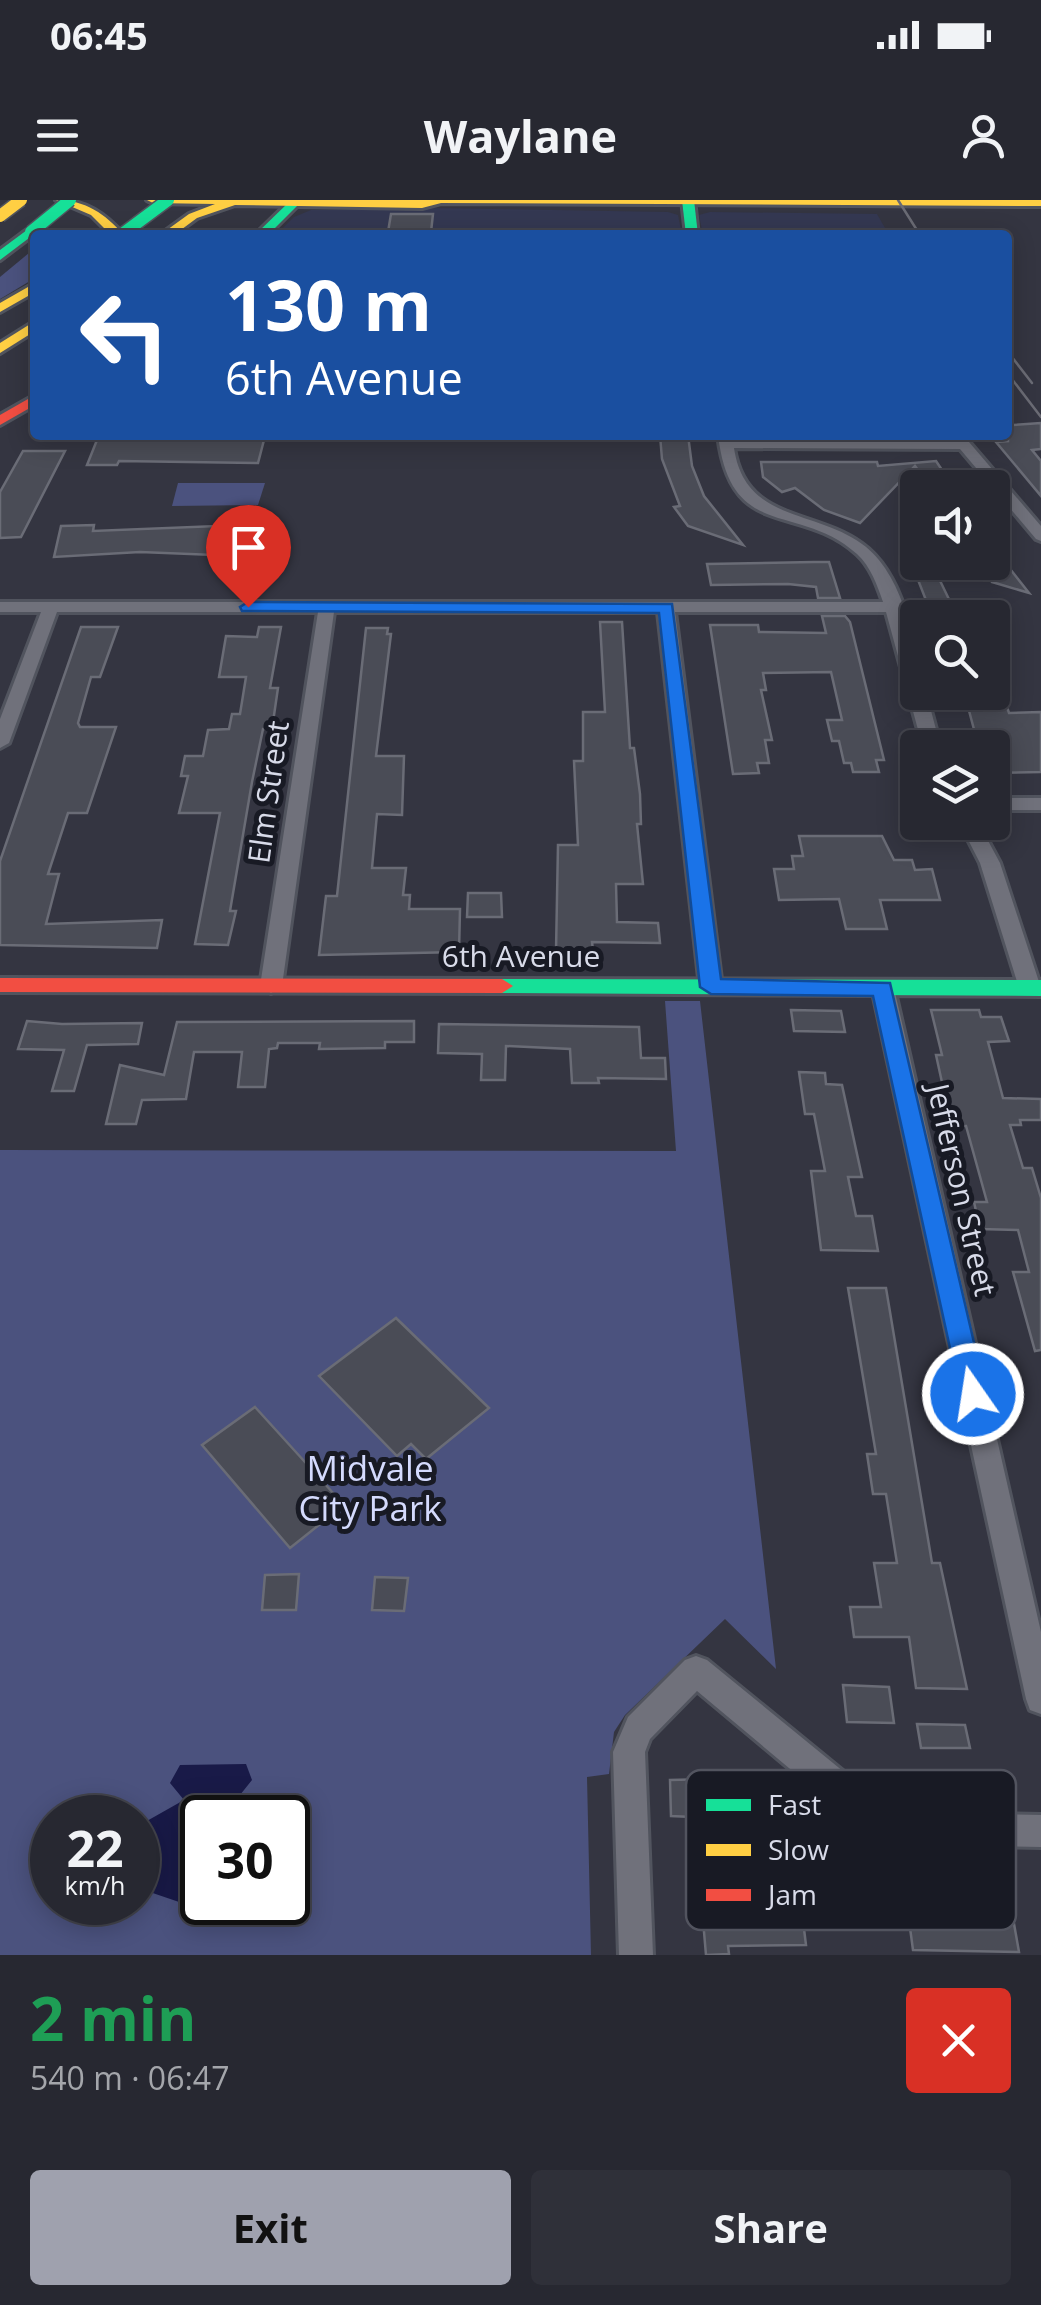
<!DOCTYPE html>
<meta charset="utf-8">
<style>
:root{--surface:#272831;--page:#2f3039;--text:#f1f3f6;--muted:#a4a6ab;--line:#43444d;--accent:#9fa1ae}
body{margin:0;font-family:"Open Sans",sans-serif;background:var(--page);color:var(--text);height:100vh;display:flex;flex-direction:column;font-size:38px;white-space:nowrap}
*{box-sizing:border-box;margin:0}
p{font-size:32px;color:var(--muted)}
.icon{flex:none;width:55px;height:55px;fill:none;stroke:currentColor;stroke-width:2;stroke-linecap:round;stroke-linejoin:round}
.map{position:relative;height:1755px;overflow:hidden}
.side{display:flex;flex-direction:column;background:var(--surface);flex:1}
.side>*{flex:none}
.top-card{position:absolute;left:30px;top:30px;width:982px;height:210px;border-radius:10px;box-shadow:0 5px 25px #0003,0 0 0 2px var(--line);background:#1a4fa0;color:#fff;overflow:hidden}
.tools{position:absolute;left:900px;top:270px;display:grid;gap:20px}
.tools a{display:grid;place-items:center;width:110px;height:110px;border-radius:10px;background:var(--surface);box-shadow:0 5px 25px #0003,0 0 0 2px var(--line);font-size:50px}
.speed{position:absolute;left:30px;top:1595px;display:flex;gap:20px;font-size:50px;font-weight:700;text-align:center}
.speed>*{display:grid;place-content:center;width:130px;height:130px;border-radius:50%;background:var(--surface);box-shadow:0 5px 25px #0003,0 0 0 2px var(--line);line-height:1}
.speed small{font-size:25px;font-weight:400}
.speed .limit{border:5px solid #111;border-radius:15px;background:#fff;color:#111}
.pin{position:absolute;display:grid;place-items:center;width:85px;height:85px;color:#fff;margin:-102px -42px;border-radius:50% 50% 50% 0;rotate:-45deg;box-shadow:0 0 10px #0007}
.pin .icon{rotate:45deg}
.me{position:absolute;width:110px;margin:-55px;rotate:347deg;stroke-linejoin:round;filter:drop-shadow(0 0 8px #0008)}
.turn{display:flex;align-items:center;gap:35px;height:210px;padding:0 30px;font-size:45px}
.turn .icon{width:130px;height:130px;stroke-width:2.5}
.turn b{display:block;font-size:70px;line-height:85px}
.round{display:grid;place-items:center;flex:none;width:105px;height:105px;border-radius:10px;background:var(--page)}
.summary{display:flex;align-items:center;justify-content:space-between;height:170px;padding:0 30px}
h1{font-size:60px;font-weight:700;line-height:75px;color:#1e9e55}
.primary-button{display:flex;gap:20px;margin-top:auto;padding:20px 30px}
.primary-button a{flex:1;height:115px;border-radius:10px;background:var(--accent);color:#111;font-size:40px;font-weight:700;line-height:115px;text-align:center}
.primary-button a+a{background:var(--page);color:var(--text)}
.status{display:flex;justify-content:space-between;align-items:center;height:70px;padding:0 50px;background:var(--surface);direction:ltr}
.status svg{height:28px;fill:currentColor}
header{display:flex;justify-content:space-between;align-items:center;height:130px;padding:0 30px;background:var(--surface);font-size:45px;font-weight:700}
.map>svg:first-child{display:block}
.built{fill:#343852}
.green{fill:#4b527e;fill-rule:evenodd}
.water{fill:#191a48}
.building{fill:#4a4c56;stroke:#6a6c76;stroke-width:2.5}
.lines{fill:none;stroke-linecap:round;stroke-linejoin:round}
.street-casing{stroke:#51545e;stroke-width:6}
.fast-casing{stroke:#51545e;stroke-width:6}
.slow-casing{stroke:#51545e;stroke-width:6}
.jam-casing{stroke:#51545e;stroke-width:6}
.street{fill:#70717b;fill-rule:evenodd}
.fast{fill:#16e098;fill-rule:evenodd}
.slow{fill:#ffcf43;fill-rule:evenodd}
.jam{fill:#f24e42;fill-rule:evenodd}
.tram{stroke:#6a6b74;stroke-width:2.5}
.fast-bridge-casing{stroke:#51545e;stroke-width:15;stroke-linecap:butt}
.slow-bridge-casing{stroke:#51545e;stroke-width:15;stroke-linecap:butt}
.fast-bridge{stroke:#16e098;stroke-width:12}
.slow-bridge{stroke:#ffcf43;stroke-width:12}
.route{fill:#1a73e8;stroke:#114b97;stroke-width:2.5}
.labels{text-anchor:middle;stroke-width:10;stroke-linejoin:round;paint-order:stroke}
.street-label{font-size:30px;fill:#d8dbe9;stroke:#181a24}
.near-park-label{font-size:35px;fill:#d4dafd;stroke:#181a24}
.key{fill:#181a24;stroke:#52545f;stroke-width:2.5}
.key-label{font-size:28px;fill:#d8dbe9}
</style>
<div class="status"><b>06:45</b><svg viewBox="0 0 49 12"><path d="M0 12V9h3v3zM5 12V6h3v6zM10 12V3h3v9zM15 12V0h3v12zM26 1h20v11H26zM47 4h2v5h-2z"/></svg></div>
<header><svg class="icon" aria-label="menu" viewBox="0 0 24 24"><path d="M4 6h16M4 12h16M4 18h16"/></svg>Waylane<svg class="icon" aria-label="person" viewBox="0 0 24 24"><circle cx="12" cy="8" r="4"/><path d="M4 21q1-7 8-7t8 7"/></svg></header>
<div class="map">
<svg width="1041" height="1755" viewBox="0 0 1041 1755">
<rect width="100%" height="100%" fill="#343541"/>
<g class="built">
<polygon points="430,8 668,12 678,15 682,35 276,35 294,17 311,10"/>
<polygon points="710,12 877,14 889,35 703,35 699,15"/>
</g>
<g class="green">
<polygon points="35,48 35,78 0,99 0,77"/>
<polygon points="178,283 265,283 258,305 172,306"/>
<path d="M665,801H700L776,1469L725,1419L625,1515L614,1532L609,1574L587,1577L591,1755H0V950L676,951ZM52,1618H138V1702H52ZM202,1618H288V1702H202Z"/>
</g>
<polygon class="water" points="246,1564 252,1580 240,1595 235,1617 202,1618 203,1703 182,1703 138,1688 138,1626 184,1600 170,1583 180,1565"/>
<g class="building">
<polygon points="391,14 433,14 431,32 388,32"/>
<polygon points="1008,218 1013,225 1041,223 1041,249 1032,250 1041,261 1041,296 996,242 1008,241"/>
<polygon points="660,235 688,235 692,266 704,296 743,345 688,326 674,307 680,306 662,259"/>
<polygon points="167,239 182,239 264,240 258,263 119,261 117,265 87,265 97,240"/>
<polygon points="23,251 65,251 21,337 0,338 0,292"/>
<polygon points="936,261 954,288 931,288 915,266 860,323 824,310 795,288 782,292 763,277 761,262 877,262 878,266"/>
<polygon points="94,325 93,331 242,325 239,356 140,352 54,357 61,326"/>
<polygon points="992,346 1029,393 992,382"/>
<polygon points="814,362 829,362 840,398 818,398 816,387 788,384 711,385 707,364"/>
<polygon points="911,362 931,362 958,418 933,418"/>
<polygon points="822,416 845,416 850,422 884,560 876,560 879,572 853,572 851,563 844,563 839,541 832,541 827,520 842,520 831,472 763,473 766,490 761,490 772,540 765,540 769,563 757,563 759,573 733,574 710,425 758,425 759,432 826,433"/>
<polygon points="600,422 622,422 630,548 634,548 640,594 641,624 637,624 643,684 616,684 617,722 658,723 660,743 592,742 593,750 556,751 558,645 578,645 574,561 583,561 583,512 605,512"/>
<polygon points="81,427 118,427 100,477 91,477 78,523 80,527 116,527 87,613 68,613 48,674 59,674 46,724 162,720 157,748 0,745 0,661"/>
<polygon points="259,427 281,427 270,488 278,488 272,529 263,529 252,582 230,711 236,711 228,745 195,744 220,613 179,613 188,576 181,576 185,556 203,556 208,530 229,529 232,514 240,514 246,477 219,477 226,436 257,437"/>
<polygon points="366,428 388,428 387,434 391,434 376,556 404,556 402,615 377,614 372,668 406,668 403,695 410,695 409,709 460,709 459,752 319,755 326,696 337,696"/>
<polygon points="996,475 1009,513 1041,512 1041,572 992,573 992,548 979,548 964,492 987,492 992,506"/>
<polygon points="799,636 882,636 894,660 912,660 915,670 932,669 940,700 880,700 887,729 846,729 839,699 779,700 774,669 794,669 792,656 803,656"/>
<polygon points="468,693 501,693 502,717 467,717"/>
<polygon points="791,810 841,811 845,832 794,831"/>
<polygon points="931,810 979,810 981,817 1001,817 1009,841 988,842 1003,898 1041,899 1041,920 1020,920 1021,925 1010,925 1023,968 1032,968 1041,998 1041,1150 1035,1151 1013,1072 1029,1072 1018,1030 980,1029 974,1002 987,1002 966,926 957,926 943,887 936,855 942,855"/>
<polygon points="27,821 62,824 142,823 138,844 87,845 74,891 52,891 64,850 18,849"/>
<polygon points="414,821 414,842 385,842 385,848 319,849 320,843 278,843 277,848 269,849 265,887 238,887 242,852 194,852 186,899 142,900 136,924 106,924 120,865 164,875 177,822"/>
<polygon points="439,824 639,827 641,858 665,858 666,879 598,878 599,883 572,883 570,849 506,846 505,880 481,880 482,854 438,853"/>
<polygon points="799,872 825,873 826,884 842,885 862,977 848,977 856,1016 872,1016 878,1051 821,1050 811,971 825,971 814,914 805,914"/>
<polygon points="848,1088 886,1088 932,1363 940,1363 967,1489 916,1488 909,1437 854,1437 850,1407 881,1407 874,1363 897,1363 886,1294 873,1294 867,1254 876,1254"/>
<polygon points="396,1118 489,1208 426,1259 411,1244 397,1256 319,1176"/>
<polygon points="255,1207 344,1305 290,1348 202,1245"/>
<polygon points="299,1374 296,1410 262,1410 265,1375"/>
<polygon points="375,1377 408,1378 404,1411 372,1410"/>
<polygon points="843,1485 889,1487 894,1523 847,1522"/>
<polygon points="917,1524 965,1525 970,1548 921,1548"/>
<polygon points="711,1579 714,1618 671,1616 670,1580"/>
<polygon points="729,1615 799,1616 805,1664 796,1664 806,1745 728,1746 729,1754 706,1755 703,1720 711,1720 708,1680 735,1680"/>
<polygon points="904,1683 1007,1684 1019,1752 913,1750"/>
</g>
<g class="lines">
<g class="street-casing">
<g id="street">
<path d="M718,235H732L733,240L952,241L950,235H963L1041,326V341L1036,339L960,249L734,248C745,322 814,309 862,344C903,373 918,446 918,492H926L941,548H923L886,412H675L722,787L719,792H703L700,787L658,412H334L282,786L271,793L260,786L318,412H57L9,543L0,548V519L41,412H0V402H883C877,385 871,367 857,354C798,301 731,343 718,235Z"/>
<rect x="992" y="598" width="49" height="12"/>
<polygon points="959,622 978,622 1000,663 1041,788 1038,793 1022,793 1019,788 980,663"/>
<polygon points="883,780 894,788 1041,1432 1041,1514 1030,1510 1026,1499 872,788"/>
<polygon points="696,1456 707,1460 893,1612 1041,1615 1041,1647 890,1644 863,1630 697,1491 650,1539 645,1552 653,1755 619,1755 613,1552 628,1517 685,1460"/>
</g>
</g>
<g class="fast-casing">
<g id="fast">
<polygon points="682,0 694,0 698,35 686,35"/>
<polygon points="290,1 300,3 268,35 255,35"/>
<polygon points="27,30 37,32 0,60 0,50"/>
<polygon points="502,779 1041,780 1041,796 502,793 491,786"/>
</g>
</g>
<g class="slow-casing">
<g id="slow">
<path d="M56,0C86,0 105,14 124,35H111L91,15Z"/>
<polygon points="147,0 1041,0 1041,6 441,3 422,8 235,5 197,18 174,35 160,35 189,14 215,4 153,3"/>
<polygon points="35,83 35,92 0,112 0,103"/>
<polygon points="35,121 35,131 0,153 0,143"/>
</g>
</g>
<g class="jam-casing">
<g id="jam">
<polygon points="35,195 35,205 0,225 0,215"/>
<polygon points="0,778 502,779 513,786 502,793 0,792"/>
</g>
</g>
<use href="#street" class="street"/>
<use href="#fast" class="fast"/>
<use href="#slow" class="slow"/>
<use href="#jam" class="jam"/>
<g class="tram">
<polyline points="898,0 920,35"/>
<polyline points="1008,152 1032,183"/>
<polyline points="1008,174 1041,217"/>
</g>
<g class="fast-bridge-casing">
<g id="fast-bridge">
<polyline points="31,32 70,0"/>
<polyline points="121,35 168,0"/>
</g>
</g>
<g class="slow-bridge-casing">
<polyline id="slow-bridge" points="0,16 21,0"/>
</g>
<use href="#fast-bridge" class="fast-bridge"/>
<use href="#slow-bridge" class="slow-bridge"/>
</g>
<polygon class="route" points="248,402 672,404 721,779 890,783 986,1194 983,1202 973,1206 963,1202 960,1194 873,796 711,794 700,787 659,413 242,411 240,407"/>
<g class="labels">
<g class="street-label">
<text transform="translate(269 592) rotate(-82)" y="10">Elm Street</text>
<text x="521" y="767">6th Avenue</text>
<text transform="translate(961 990) rotate(77)" y="10">Jefferson Street</text>
</g>
<g class="near-park-label">
<text x="370" y="1281">Midvale<tspan x="370" dy="40">City Park</tspan></text>
</g>
</g>
<rect x="686" y="1570" width="330" height="160" rx="15" class="key"/>
<rect x="706" y="1599" width="45" height="12" fill="#16e098"/>
<rect x="706" y="1644" width="45" height="12" fill="#ffcf43"/>
<rect x="706" y="1689" width="45" height="12" fill="#f24e42"/>
<g class="key-label">
<text x="768" y="1615">Fast</text>
<text x="768" y="1660">Slow</text>
<text x="768" y="1705">Jam</text>
</g>
</svg>
<div class="tools">
<a><svg class="icon" aria-label="sound" viewBox="0 0 24 24"><path d="M4 9h4l5-4v14l-5-4H4zM17 9q2 3 0 6"/></svg></a>
<a><svg class="icon" aria-label="search" viewBox="0 0 24 24"><circle cx="10" cy="10" r="6"/><path d="M15 15l6 6"/></svg></a>
<a><svg class="icon" aria-label="layers" viewBox="0 0 24 24"><path d="M12 4l9 5-9 5-9-5zM3 14l9 5 9-5"/></svg></a>
</div>
<div class="speed"><div>22<small>km/h</small></div><div class="limit">30</div></div>
<div class="pin" style="left:248px;top:407px;background:#d93025"><svg class="icon" aria-label="arrive" viewBox="0 0 24 24"><path d="M6 21V4h12l-3 4 3 4H6"/></svg></div>
<svg class="me" style="left:973px;top:1194px" viewBox="-20 -20 40 40"><circle r="17" fill="#1a73e8" stroke="#fff" stroke-width="3"/><path d="M0-11L8 9 0 5-8 9z" fill="#fff"/></svg>
<div class="top-card">
<div class="turn"><svg class="icon" aria-label="left" viewBox="0 0 24 24"><path d="M17 20v-9H6M10 6l-5 5 5 5"/></svg><div><b>130 m</b>6th Avenue</div></div>
</div>
</div>
<section class="side">
<div class="summary"><div><h1>2 min</h1><p>540 m · 06:47</p></div><a class="round" style="background:#d93025;color:#fff"><svg class="icon" aria-label="close" viewBox="0 0 24 24"><path d="M6 6l12 12M18 6L6 18"/></svg></a></div>
<div class="primary-button"><a>Exit</a><a>Share</a></div>
</section>
